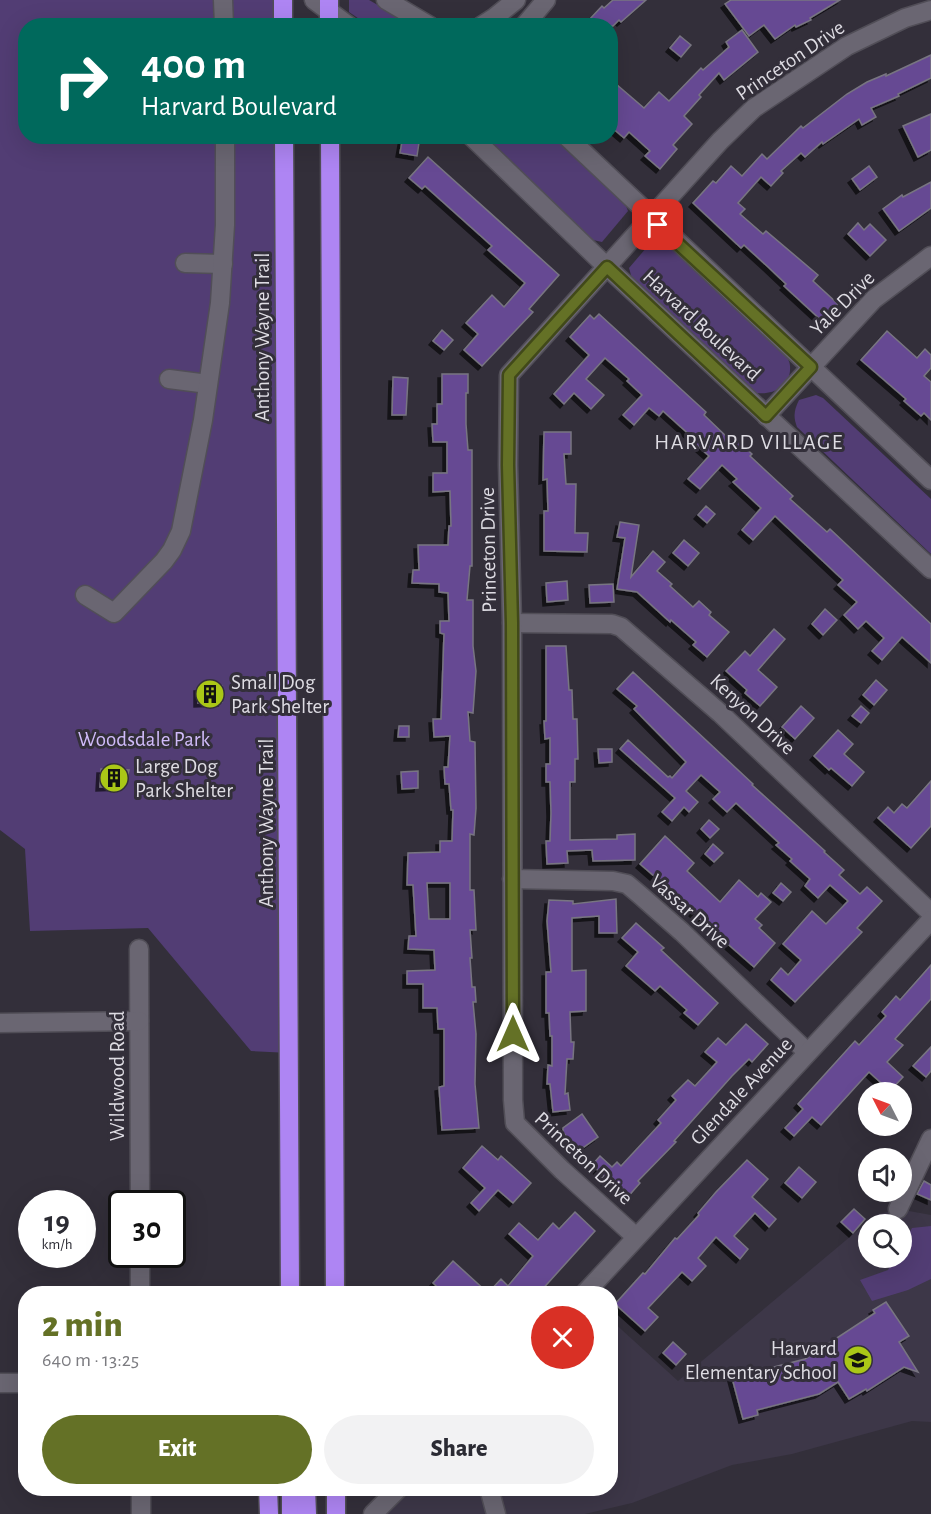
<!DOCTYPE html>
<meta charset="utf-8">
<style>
:root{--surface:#fff;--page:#f2f2f3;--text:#2b2b33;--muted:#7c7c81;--accent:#647126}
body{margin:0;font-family:"Alegreya Sans",sans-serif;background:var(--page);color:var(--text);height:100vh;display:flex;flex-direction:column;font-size:22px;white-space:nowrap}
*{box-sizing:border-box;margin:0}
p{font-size:20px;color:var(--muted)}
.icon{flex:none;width:33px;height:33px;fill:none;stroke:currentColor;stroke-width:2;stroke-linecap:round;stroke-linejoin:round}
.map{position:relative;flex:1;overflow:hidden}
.panel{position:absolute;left:18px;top:1286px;width:600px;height:210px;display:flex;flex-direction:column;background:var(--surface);border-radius:24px;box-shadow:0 6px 24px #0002}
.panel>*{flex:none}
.banner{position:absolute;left:18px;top:18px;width:600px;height:126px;border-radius:24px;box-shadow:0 6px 24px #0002;background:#00695c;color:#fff;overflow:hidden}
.needle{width:39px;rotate:312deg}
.buttons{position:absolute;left:858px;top:1082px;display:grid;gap:12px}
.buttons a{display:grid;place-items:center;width:54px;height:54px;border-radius:50%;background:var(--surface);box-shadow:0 6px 24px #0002;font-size:30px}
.speed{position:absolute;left:18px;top:1190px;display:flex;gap:12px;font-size:30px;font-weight:700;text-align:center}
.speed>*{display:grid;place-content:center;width:78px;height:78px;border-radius:50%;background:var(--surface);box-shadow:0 6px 24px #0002;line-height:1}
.speed small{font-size:15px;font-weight:400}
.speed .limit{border:3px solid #111;border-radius:9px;background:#fff;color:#111}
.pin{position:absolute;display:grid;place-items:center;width:51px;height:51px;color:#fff;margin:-26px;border-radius:12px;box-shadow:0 3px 9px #0006}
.me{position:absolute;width:66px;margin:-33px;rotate:0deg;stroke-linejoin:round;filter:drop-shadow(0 0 4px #0008)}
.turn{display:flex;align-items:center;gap:21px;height:126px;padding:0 24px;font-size:27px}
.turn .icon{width:78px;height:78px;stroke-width:2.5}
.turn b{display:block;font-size:42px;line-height:51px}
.round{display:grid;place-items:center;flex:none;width:63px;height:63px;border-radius:32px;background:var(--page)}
.head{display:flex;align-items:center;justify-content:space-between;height:102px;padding:0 24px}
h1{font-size:36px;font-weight:800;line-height:45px;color:var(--accent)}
.action{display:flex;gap:12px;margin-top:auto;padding:12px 24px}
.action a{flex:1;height:69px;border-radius:36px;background:var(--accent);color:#fff;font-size:24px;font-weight:800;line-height:69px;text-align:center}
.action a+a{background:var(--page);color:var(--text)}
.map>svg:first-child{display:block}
.built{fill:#3d3748;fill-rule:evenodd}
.green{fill:#523d74}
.building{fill:#664a93;stroke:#787581;stroke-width:1.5;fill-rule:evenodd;filter:url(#shadow)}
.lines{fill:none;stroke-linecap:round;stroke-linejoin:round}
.minor-casing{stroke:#514e57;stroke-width:21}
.highway-casing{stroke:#514e57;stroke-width:21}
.minor{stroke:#6a6672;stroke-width:18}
.highway{stroke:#ae85f3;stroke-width:18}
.route-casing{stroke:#414919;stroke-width:15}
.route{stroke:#647126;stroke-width:10}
.labels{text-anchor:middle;stroke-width:6;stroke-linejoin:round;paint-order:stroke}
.street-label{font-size:21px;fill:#dedce3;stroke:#332f3a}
.poi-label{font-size:21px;fill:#dedce3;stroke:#332f3a;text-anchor:start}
.park-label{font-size:21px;fill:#d0bbf9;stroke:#332f3a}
.neighbourhood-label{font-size:22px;letter-spacing:1.5px;fill:#dedce3;stroke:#332f3a}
</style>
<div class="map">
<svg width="931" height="1514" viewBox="0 0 931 1514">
<defs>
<filter id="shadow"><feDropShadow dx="-4" dy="4" stdDeviation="0" flood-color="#0009"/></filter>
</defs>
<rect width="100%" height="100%" fill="#332f3a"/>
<path class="built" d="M898,1209L931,1215V1422L912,1421L792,1454L732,1465L632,1503L585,1514H384L399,1488H610L611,1320L678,1381L876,1215ZM868,1224H902V1257H868Z"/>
<g class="green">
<polygon points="0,0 283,0 283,25 26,26 26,136 284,137 290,1053 251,1051 148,928 30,931 25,849 0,830"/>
<polygon points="349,0 369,0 413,25 368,25 349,12"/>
<polygon points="479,137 555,137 624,201 628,211 602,242 584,238"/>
<path d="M653,240L663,241L672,246L785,353C787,357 790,362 790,366C792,389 767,398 750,391L633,282L629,268Z"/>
<path d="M816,395L823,398L931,499V554L797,427C793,417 794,410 799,400Z"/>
<polygon points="931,1226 931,1279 908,1290 872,1301 860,1280 888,1270 895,1257 902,1257 902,1246 912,1228"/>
</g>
<g class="building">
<polygon points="613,0 646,0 621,22 619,20 613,26 595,26 589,20 602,6 604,8"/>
<polygon points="731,0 840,0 810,18 811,20 796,27 795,25 775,39 764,25 749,36 725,4"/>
<polygon points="742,30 758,52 724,80 719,73 699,95 701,97 684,116 692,124 673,145 677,149 660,169 645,156 650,151 629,132 624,138 610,126 610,90 616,84 644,108 659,92 669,101 701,68 703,70 729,47 726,42"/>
<polygon points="680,36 691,45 681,57 670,48"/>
<polygon points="931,55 931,78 898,94 899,96 871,108 876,117 862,125 859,119 823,144 822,142 805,157 801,153 781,171 783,173 771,186 761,177 738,203 745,209 740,214 763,234 766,231 818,275 813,281 838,304 822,321 784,286 786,284 767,266 744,245 741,248 693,203 713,181 716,183 731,166 742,176 762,154 767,159 801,126 803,128 847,94 867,82 886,74 886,76"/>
<polygon points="931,114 931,150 918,157 903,126"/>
<polygon points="403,136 420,136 417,156 400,153"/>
<polygon points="428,157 559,275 529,309 533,312 482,366 464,350 478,334 466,323 492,295 504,307 525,283 488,250 492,246 425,186 422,189 409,178"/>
<polygon points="869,166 877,177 860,190 852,179"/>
<polygon points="931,182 931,208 899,231 883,209 902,195 903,197"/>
<polygon points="858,223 864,230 870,224 886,240 870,256 848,234"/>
<polygon points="599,314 706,412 704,415 729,439 732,436 752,454 750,456 793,496 790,499 827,532 830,529 931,624 931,663 902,637 882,660 872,651 884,638 866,621 858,629 844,615 857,602 838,585 843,580 775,516 753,540 742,530 761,508 733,482 737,479 722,465 700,489 688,479 709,456 691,440 693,438 663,411 659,416 649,408 634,425 623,415 642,395 627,381 629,379 605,358 586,379 604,395 591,409 574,393 564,404 554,394 589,355 570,337 590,315 594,319"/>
<polygon points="442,330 453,340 444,350 433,341"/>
<polygon points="887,331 917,358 925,349 931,355 931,368 924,376 931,382 931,420 924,413 921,416 904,401 906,399 861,360"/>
<path d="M442,374H468V393H466V424L468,450H472V566H470L467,600H473V646L476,671L473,713L468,712L470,741L475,742L476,808L474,835L470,834V890H474L476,930H470L472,958H470L472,987H475L476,1002H473L476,1034L475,1084L479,1128L442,1130L439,1087L444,1086V1029H438L437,1008H423V984H407V971L435,970L434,950L408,949L409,936H416L413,885H407L408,853L440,852V841H452L453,810H451L449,784H445L444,767H448L450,736L434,737L433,719H441L444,634L440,633V621H449L448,593L439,592V584L412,583L413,570H419L418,545H448L449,526H451L450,491L433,492V473H447V442H433L432,424H437V404H442ZM427,883H450V919H429Z"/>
<polygon points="393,377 408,378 406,415 392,415"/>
<polygon points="544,432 571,432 571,454 564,454 566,484 576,484 575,533 588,533 587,552 544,551 544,511 548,511 547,479 543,480"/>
<polygon points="706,506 715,514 707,523 698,515"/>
<polygon points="620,522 639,525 631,577 653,551 665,562 657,571 672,584 670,586 693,607 699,601 711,612 709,615 729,632 707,657 693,645 696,642 671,620 670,622 637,592 617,589 625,538 617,537"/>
<polygon points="684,540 699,553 688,566 673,553"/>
<polygon points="567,581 568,600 547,602 546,583"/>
<polygon points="613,584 614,602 590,603 589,585"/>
<polygon points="825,609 837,620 823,635 812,624"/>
<polygon points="774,629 785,639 758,670 777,687 760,706 745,693 747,690 726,671 745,651 750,656"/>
<polygon points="546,646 566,646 569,690 572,690 573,719 577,719 578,759 575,759 575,782 570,782 570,840 617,839 617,835 635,834 635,860 593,861 592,850 567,851 568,863 547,864 546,841 550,841 551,813 550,782 546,782 546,764 550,764 550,738 545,739 544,721 546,721"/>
<polygon points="633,672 753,784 752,785 825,851 824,852 844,870 839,875 860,894 867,887 882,901 857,928 862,932 795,1002 771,980 781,968 788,975 801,960 783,944 812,911 826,924 848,901 830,885 818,898 805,886 810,879 790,861 792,859 776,845 779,843 736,803 727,812 713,799 720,792 701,775 686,791 698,802 689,812 684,807 672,821 662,812 675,798 620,749 628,740 668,777 670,776 672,778 686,762 634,709 637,706 617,689"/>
<polygon points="876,680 887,690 874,705 863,695"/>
<polygon points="222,686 222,702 198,703 198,687"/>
<polygon points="801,706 814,718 795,739 782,727"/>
<polygon points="861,706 869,713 861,723 852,716"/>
<polygon points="399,726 409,726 409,737 398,737"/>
<polygon points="838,730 853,744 844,754 864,772 852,786 831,768 829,770 814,756"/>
<polygon points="598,749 612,749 612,762 599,763"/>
<polygon points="101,769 129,770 125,786 100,787"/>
<polygon points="418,771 418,788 402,789 401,772"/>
<polygon points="931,781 931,826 911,848 878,818 888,807 894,813 902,804 907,808"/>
<polygon points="709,820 719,829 710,838 701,829"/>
<polygon points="665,836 694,863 687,871 720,902 739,880 758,897 761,893 771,902 755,919 762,925 759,928 775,943 754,967 706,925 655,874 654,876 640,864"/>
<polygon points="713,844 723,853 714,862 705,854"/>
<polygon points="781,883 791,892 783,901 773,893"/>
<polygon points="616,899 617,933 599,933 599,916 572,918 572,971 586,970 586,1011 570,1012 571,1042 574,1042 573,1059 567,1059 565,1094 568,1093 570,1110 553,1112 550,1084 547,1084 548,1065 552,1066 552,1036 550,1036 549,1013 546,1013 546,972 551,972 547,921 549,900 573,901 573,904"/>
<polygon points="636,923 664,948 661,950 718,1003 698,1025 684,1013 687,1010 660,986 655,991 626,966 638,952 622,938"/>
<polygon points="931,965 931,999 895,1039 903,1045 887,1062 903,1077 890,1091 869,1072 821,1125 812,1117 794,1136 785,1128 803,1109 798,1104 855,1041 859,1045 886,1016 882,1012 896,996 900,1000"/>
<polygon points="746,1024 768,1044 752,1062 749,1059 732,1076 674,1141 676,1142 638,1181 640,1183 626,1199 602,1178 604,1176 592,1165 600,1156 612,1167 617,1162 621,1166 661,1123 658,1120 676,1100 672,1096 688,1080 695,1086 717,1062 705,1052 718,1038 726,1045"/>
<polygon points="931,1047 931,1071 926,1077 913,1066"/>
<polygon points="582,1114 598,1137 577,1152 563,1132 563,1128"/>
<polygon points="482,1146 498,1160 501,1156 531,1183 513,1203 498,1190 479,1211 471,1203 485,1188 463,1168"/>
<polygon points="747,1160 768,1179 752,1197 776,1219 769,1227 755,1213 734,1236 748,1249 740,1259 716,1237 698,1258 706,1266 692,1281 682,1272 648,1308 658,1317 645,1331 615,1304 643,1273 645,1274 675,1238 677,1239 699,1215 698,1213 716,1192"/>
<polygon points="799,1167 816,1182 802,1198 785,1183"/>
<polygon points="924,1181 931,1185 931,1200 917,1194"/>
<polygon points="854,1209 865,1219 853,1233 841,1222"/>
<polygon points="575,1212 595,1231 539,1293 444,1293 433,1283 453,1261 488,1293 501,1279 508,1286 533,1256 509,1234 519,1223 538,1240 553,1223 559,1229"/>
<polygon points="886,1302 909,1336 899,1342 918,1372 904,1367 867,1391 866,1389 849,1399 838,1382 819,1394 757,1410 758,1415 743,1419 731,1374 745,1370 747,1374 805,1359 875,1313 873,1310"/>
<polygon points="673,1342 686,1354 676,1365 663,1353"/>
</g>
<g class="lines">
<g class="minor-casing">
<g id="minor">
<polyline points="223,0 224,26"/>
<polyline points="314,0 349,26"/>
<polyline points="386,0 430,26"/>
<polyline points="481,26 495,17 516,0"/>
<polyline points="524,26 546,0"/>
<polyline points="471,136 607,267 931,569"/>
<polyline points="566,136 931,480"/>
<polyline points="185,263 223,264"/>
<polyline points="169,379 208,384"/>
<polyline points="766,416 874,299 931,256"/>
<polyline points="85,595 114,613 164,561 172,550 181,531 203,420 220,303 225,225 225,136"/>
<polyline points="512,623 612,624 621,627 720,713 931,913"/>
<polyline points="512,879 613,881 627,884 640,895 682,932 807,1052"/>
<polyline points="139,949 140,1203"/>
<polyline points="0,1023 139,1021"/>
<polyline points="898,1209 931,1139"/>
<polyline points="636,1237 562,1170 515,1123 513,1100 512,623 508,465 509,375 720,141 754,108 847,46 905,18 931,10"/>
<polyline points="140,1254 140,1293"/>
<polyline points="585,1293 931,920"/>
<polyline points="0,1383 26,1383"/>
<polyline points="141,1488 141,1514"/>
<polyline points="489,1488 496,1514"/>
<polyline points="373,1514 399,1488"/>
</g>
</g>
<g class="highway-casing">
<g id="highway">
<polyline points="283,0 283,26"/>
<polyline points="329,0 329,26"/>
<polyline points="284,136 290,1293"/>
<polyline points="330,136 335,1293"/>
<polyline points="268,1488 269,1514"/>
<polyline points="291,1488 291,1514"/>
<polyline points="306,1488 307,1514"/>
<polyline points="336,1488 336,1514"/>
</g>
</g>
<use href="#minor" class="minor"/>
<use href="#highway" class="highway"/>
</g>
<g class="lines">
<g class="route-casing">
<polyline id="route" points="513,1034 512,623 508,465 509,375 607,267 766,416 811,367 658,225"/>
</g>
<use href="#route" class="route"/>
</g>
<defs>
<g id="building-disc" transform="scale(1.5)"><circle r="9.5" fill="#aac717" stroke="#332f3a"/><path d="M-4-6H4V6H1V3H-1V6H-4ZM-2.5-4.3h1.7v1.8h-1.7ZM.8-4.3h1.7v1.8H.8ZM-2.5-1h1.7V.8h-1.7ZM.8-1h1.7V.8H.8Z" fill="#111"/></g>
<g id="school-disc" transform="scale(1.5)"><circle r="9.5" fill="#aac717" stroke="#332f3a"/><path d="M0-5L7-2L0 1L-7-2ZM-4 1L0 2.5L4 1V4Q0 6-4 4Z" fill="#111"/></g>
</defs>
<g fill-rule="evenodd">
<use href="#building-disc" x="210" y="694"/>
<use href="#building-disc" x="114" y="778"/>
<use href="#school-disc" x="858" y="1360"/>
</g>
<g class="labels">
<g class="street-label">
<text transform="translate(790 60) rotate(-34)" y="7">Princeton Drive</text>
<text transform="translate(842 303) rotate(-45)" y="7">Yale Drive</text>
<text transform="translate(702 325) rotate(43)" y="7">Harvard Boulevard</text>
<text transform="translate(262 337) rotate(-90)" y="7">Anthony Wayne Trail</text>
<text transform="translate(488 550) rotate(-91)" y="7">Princeton Drive</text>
<text transform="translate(753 714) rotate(43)" y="7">Kenyon Drive</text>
<text transform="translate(266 823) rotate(-90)" y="7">Anthony Wayne Trail</text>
<text transform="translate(690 911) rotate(42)" y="7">Vassar Drive</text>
<text transform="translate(117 1076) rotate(-90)" y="7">Wildwood Road</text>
<text transform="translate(741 1091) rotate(-47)" y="7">Glendale Avenue</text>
<text transform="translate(584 1158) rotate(43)" y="7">Princeton Drive</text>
</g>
<g class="poi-label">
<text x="231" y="689">Small Dog<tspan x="231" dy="24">Park Shelter</tspan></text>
<text x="135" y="773">Large Dog<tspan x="135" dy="24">Park Shelter</tspan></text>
<text x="837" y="1355" text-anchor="end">Harvard<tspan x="837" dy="24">Elementary School</tspan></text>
</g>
<g class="park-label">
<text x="144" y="746">Woodsdale Park</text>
</g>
<g class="neighbourhood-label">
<text x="749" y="449">HARVARD VILLAGE</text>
</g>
</g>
</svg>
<div class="buttons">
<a><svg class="needle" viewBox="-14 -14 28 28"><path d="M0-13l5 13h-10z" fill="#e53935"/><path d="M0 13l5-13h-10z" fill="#7c7c81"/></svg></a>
<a><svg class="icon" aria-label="sound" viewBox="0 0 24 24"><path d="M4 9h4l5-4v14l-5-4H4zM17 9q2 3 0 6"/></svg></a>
<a><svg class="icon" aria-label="search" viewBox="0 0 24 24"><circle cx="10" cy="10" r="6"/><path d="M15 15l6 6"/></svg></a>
</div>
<div class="speed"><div>19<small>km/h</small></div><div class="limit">30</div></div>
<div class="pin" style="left:658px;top:225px;background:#d93025"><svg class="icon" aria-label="arrive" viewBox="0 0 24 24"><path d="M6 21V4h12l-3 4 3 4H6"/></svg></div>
<svg class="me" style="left:513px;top:1034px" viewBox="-20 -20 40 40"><path d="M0-17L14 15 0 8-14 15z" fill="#647126" stroke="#fff" stroke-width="4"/></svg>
<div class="banner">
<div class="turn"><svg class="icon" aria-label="right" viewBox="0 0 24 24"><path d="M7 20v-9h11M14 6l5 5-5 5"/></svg><div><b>400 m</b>Harvard Boulevard</div></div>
</div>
<section class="panel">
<div class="head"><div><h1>2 min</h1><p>640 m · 13:25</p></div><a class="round" style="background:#d93025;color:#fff"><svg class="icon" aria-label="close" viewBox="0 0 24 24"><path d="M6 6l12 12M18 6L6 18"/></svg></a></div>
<div class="action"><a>Exit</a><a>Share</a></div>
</section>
</div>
